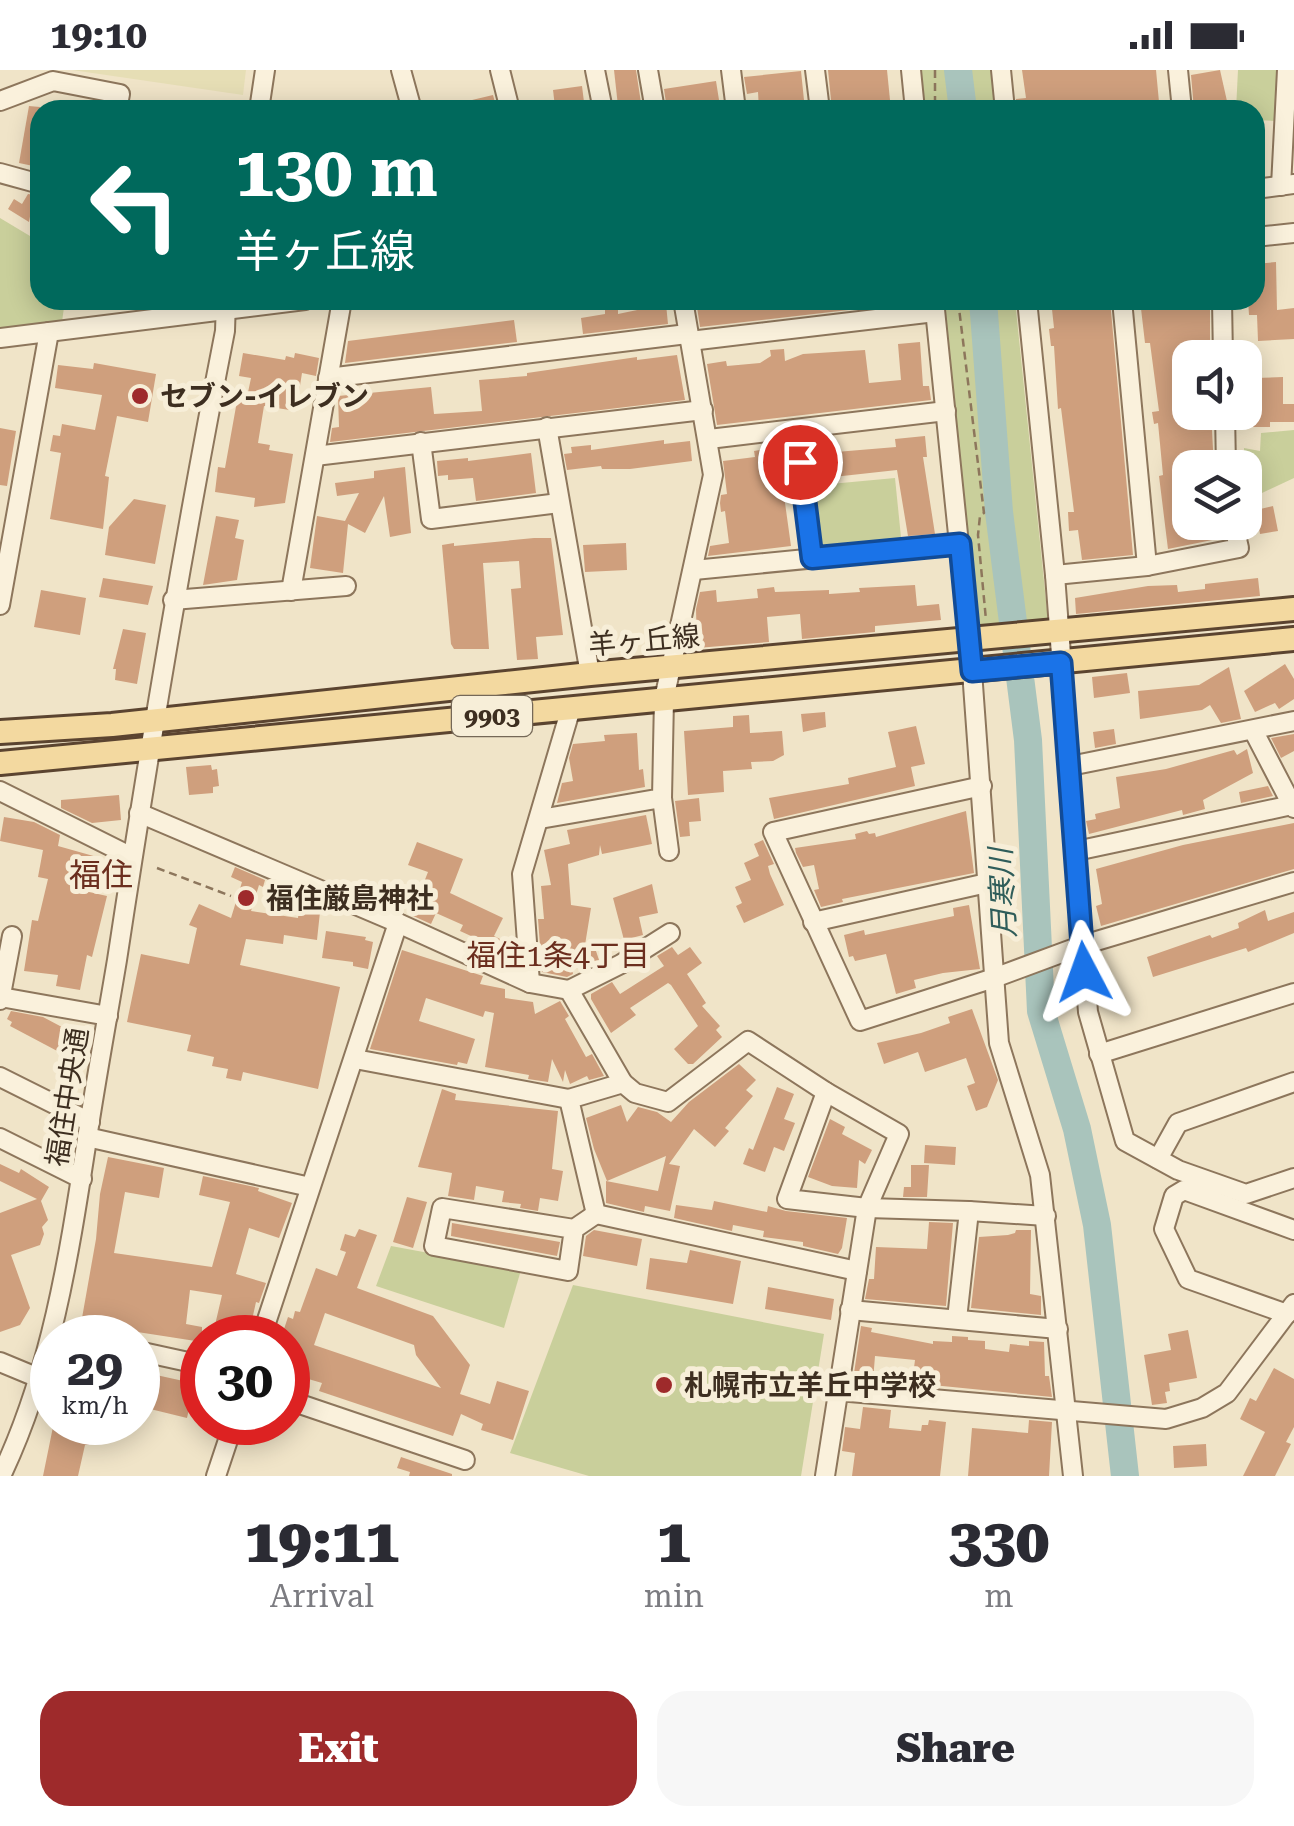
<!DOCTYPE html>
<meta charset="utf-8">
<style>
:root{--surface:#fff;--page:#f7f7f7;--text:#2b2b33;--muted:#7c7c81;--accent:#9e2a2b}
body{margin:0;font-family:"Roboto Serif","Noto Sans JP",serif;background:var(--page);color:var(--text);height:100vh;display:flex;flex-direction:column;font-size:38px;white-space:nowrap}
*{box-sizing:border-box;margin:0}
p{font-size:32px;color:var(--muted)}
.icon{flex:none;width:55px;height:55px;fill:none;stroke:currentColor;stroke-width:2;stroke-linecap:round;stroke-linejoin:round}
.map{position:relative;height:1406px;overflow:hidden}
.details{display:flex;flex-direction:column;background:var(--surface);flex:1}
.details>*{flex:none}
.hud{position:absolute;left:30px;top:30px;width:1235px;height:210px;border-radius:30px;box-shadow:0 5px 25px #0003;background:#00695c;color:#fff;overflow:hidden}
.fabs{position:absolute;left:1172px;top:270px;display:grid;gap:20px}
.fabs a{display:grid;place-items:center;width:90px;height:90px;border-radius:20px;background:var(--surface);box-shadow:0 5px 25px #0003;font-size:50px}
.speed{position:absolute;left:30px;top:1245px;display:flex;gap:20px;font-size:50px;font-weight:700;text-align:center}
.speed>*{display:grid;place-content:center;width:130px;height:130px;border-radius:50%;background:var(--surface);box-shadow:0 5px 25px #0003;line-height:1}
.speed small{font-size:25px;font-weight:400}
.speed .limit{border:15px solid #d22;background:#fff;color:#111}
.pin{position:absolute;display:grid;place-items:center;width:85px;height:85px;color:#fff;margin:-42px;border:5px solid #fff;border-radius:50%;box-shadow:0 2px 10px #0007}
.me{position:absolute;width:110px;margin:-55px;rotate:356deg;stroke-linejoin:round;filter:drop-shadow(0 0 8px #0008)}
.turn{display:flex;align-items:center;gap:35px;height:210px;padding:0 40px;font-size:45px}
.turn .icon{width:130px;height:130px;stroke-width:2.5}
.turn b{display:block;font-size:70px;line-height:85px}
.eta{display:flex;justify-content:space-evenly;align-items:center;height:170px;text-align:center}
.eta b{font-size:60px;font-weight:800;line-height:70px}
.action{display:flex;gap:20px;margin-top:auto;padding:20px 40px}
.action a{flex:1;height:115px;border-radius:30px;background:var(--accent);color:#fff;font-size:40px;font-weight:800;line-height:115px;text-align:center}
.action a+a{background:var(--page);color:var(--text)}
.status{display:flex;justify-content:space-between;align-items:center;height:70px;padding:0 50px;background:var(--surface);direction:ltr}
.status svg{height:28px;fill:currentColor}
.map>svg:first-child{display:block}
.farmland{fill:#e6deb5}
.green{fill:#c9cf9b}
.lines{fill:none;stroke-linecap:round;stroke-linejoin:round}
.river{stroke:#a9c4bc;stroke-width:28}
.building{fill:#cf9f7d;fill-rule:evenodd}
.minor-casing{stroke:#8d765c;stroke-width:22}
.major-casing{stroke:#5b4430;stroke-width:28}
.path{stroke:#8d765c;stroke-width:2.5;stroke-dasharray:8 5;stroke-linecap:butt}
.minor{stroke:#faf1dc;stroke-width:18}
.major{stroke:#f3d9a0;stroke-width:22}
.route-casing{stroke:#114b97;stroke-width:25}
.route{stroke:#1a73e8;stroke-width:18}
.poi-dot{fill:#9e2a2b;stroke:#f7eed8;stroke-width:4}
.labels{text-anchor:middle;stroke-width:10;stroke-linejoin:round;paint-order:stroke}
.shield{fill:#f7eed8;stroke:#756857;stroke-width:2.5}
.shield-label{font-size:25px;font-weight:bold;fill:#3d2e20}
.poi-label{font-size:28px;font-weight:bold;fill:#3d2e20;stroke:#f7eed8;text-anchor:start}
.street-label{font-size:28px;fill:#3d2e20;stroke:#f7eed8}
.water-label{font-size:30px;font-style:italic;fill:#2f5d5a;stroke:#f7eed8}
.neighbourhood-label{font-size:30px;fill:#6b2e1e;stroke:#f7eed8}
.quarter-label{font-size:32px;fill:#6b2e1e;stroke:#f7eed8}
</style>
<div class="status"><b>19:10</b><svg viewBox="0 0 49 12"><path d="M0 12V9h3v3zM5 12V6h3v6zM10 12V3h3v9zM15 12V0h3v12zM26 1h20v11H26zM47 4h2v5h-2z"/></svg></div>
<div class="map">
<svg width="1294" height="1406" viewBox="0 0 1294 1406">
<rect width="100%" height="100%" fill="#f0e4c8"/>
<polygon class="farmland" points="72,0 246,0 243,25"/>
<g class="green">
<polygon points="919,0 995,0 999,40 922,40"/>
<polygon points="1238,0 1279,0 1277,51 1255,50 1255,40 1236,40"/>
<polygon points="0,148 40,172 40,230 65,230 62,252 0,260"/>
<polygon points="940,230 1015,230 1048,550 973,555"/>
<polygon points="1294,360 1294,408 1245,431 1244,378 1260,381 1261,363"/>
<polygon points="895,408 902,477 819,480 809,416"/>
<polygon points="391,1176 521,1200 504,1258 376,1216"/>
<polygon points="573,1215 824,1264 801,1406 589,1406 510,1383"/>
</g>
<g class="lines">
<g class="river">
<polyline points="958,0 963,40"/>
<polyline points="983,230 999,442 1028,670 1041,941 1077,1059 1097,1155 1125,1406"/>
</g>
</g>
<g class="building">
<polygon points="614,0 636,0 641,33 618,36"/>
<polygon points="828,0 887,0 891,40 832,40"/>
<polygon points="1022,0 1156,0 1159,32 1102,36 1102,40 1017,40 1016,29 1026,28"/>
<polygon points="1220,0 1229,40 1194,40 1191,5"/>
<polygon points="801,1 805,40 759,40 758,22 747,24 744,7"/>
<polygon points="716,11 719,30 688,35 688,40 667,40 664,19"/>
<polygon points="582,16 584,32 555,37 553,20"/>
<polygon points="493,25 497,40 452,40 451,35"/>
<polygon points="29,36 40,37 38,97 19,93"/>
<polygon points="28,124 34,125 29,152 8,139 14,129 22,134"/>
<polygon points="1276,192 1277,240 1294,238 1294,269 1258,271 1257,245 1249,245 1248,230 1255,230 1255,194"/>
<polygon points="740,230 743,230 744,236 797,230 856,230 857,239 700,257 697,237"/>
<polygon points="1051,230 1110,230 1133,485 1082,490 1078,460 1069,461 1068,442 1074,442 1061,338 1058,339 1054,276 1051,276 1049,259 1054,258"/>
<polygon points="1140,230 1210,230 1210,288 1190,288 1190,342 1211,342 1214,398 1186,398 1187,413 1190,460 1221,456 1222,468 1168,479 1159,406 1163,405 1158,353 1154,354 1152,342 1159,341 1150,273 1145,273"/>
<polygon points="666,234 668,254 583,264 581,248 605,244 605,240 618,238 618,244"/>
<polygon points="514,250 517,272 345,293 348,271"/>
<polygon points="920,272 923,316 929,316 931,330 717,355 707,294 726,291 727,296 760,293 771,286 770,280 784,279 785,291 803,284 865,280 869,313 901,310 898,274"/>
<polygon points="243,283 285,290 286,286 294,288 295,283 319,288 316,306 302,303 296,341 264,336 258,373 270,375 269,380 293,384 285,433 254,437 255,428 215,422 218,397 225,398 237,331 246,332 251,308 239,306"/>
<polygon points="677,285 685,330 330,372 332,358 339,357 338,326 431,317 434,344 482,341 479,310 527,306 527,303 637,287 637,290"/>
<polygon points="94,293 156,304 148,352 117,346 105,406 109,407 103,459 50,449 61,383 50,381 53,365 60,366 62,354 95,360 102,325 55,318 58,295 93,299"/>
<polygon points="1283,307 1283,334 1294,334 1294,352 1270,352 1270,357 1247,357 1247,340 1255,340 1255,308"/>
<polygon points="0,358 16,361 7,416 0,415"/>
<polygon points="925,366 927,387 923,387 935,464 908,466 897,400 815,409 812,384 896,377 895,369"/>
<polygon points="664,370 664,374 690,371 692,391 630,399 602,399 601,396 567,400 564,384 572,383 571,377 591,375 591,380"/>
<polygon points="778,377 779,384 785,384 786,396 780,397 791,476 708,486 710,476 729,473 725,441 721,442 720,433 721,425 727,424 723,391 755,387 754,381"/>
<polygon points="531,383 536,423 476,431 473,408 448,410 448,405 438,406 437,391 468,388 468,391"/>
<polygon points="405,397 411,463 390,467 384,426 365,463 348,454 343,503 310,498 317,446 345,451 359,423 337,426 335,413 374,408 374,401"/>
<polygon points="134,429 166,435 155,494 105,485 109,457"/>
<polygon points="1273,436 1278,461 1260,464 1256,440"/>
<polygon points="216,446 239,450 235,468 244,470 237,510 203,515"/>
<polygon points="534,468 551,468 563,565 536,567 538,589 517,590 511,519 521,518 519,491 483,493 489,579 454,579 451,574 442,475 454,473 454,476"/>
<polygon points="626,473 627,500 585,502 583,475"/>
<polygon points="103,508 153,516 148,535 99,527"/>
<polygon points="1258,508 1260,526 1076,544 1075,528 1148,516 1177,515 1178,522 1205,519 1205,514"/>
<polygon points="915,515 917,536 939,534 941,550 875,556 875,562 802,569 800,544 767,547 769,572 697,578 696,539 700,522 716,520 717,532 758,528 757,519 774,517 775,522 829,520 829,524 860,522 859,518"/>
<polygon points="41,520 86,528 80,565 34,557"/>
<polygon points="123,559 146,563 137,614 115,610 116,599 113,599"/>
<polygon points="1285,594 1294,609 1294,629 1279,639 1275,633 1255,642 1244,621"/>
<polygon points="1229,597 1241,649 1221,653 1210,635 1202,640 1140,649 1138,621 1199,615"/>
<polygon points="1127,603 1130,623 1094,628 1092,607"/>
<polygon points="825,642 826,657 803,662 801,644"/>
<polygon points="749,645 750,663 782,661 784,685 773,691 751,692 752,699 723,701 724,722 688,725 684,661 733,657 733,646"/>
<polygon points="916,656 925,694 911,697 915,716 774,749 769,728 849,714 848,708 896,697 888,662"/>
<polygon points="1114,659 1116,674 1095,678 1093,662"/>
<polygon points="637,663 639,700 643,699 645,717 557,733 562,713 573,711 569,688 573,674 605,671 604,665"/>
<polygon points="1294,664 1294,681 1281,688 1271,668"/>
<polygon points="1247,679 1253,703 1203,730 1205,739 1183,745 1182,740 1089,764 1086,751 1096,749 1095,744 1120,738 1116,707 1166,699 1234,680 1237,685"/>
<polygon points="211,695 212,700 217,699 219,716 213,717 213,723 189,725 186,697"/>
<polygon points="1268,716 1273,726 1241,733 1239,722"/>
<polygon points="119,725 121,750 92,753 61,738 61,730"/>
<polygon points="699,728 701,751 689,752 690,766 680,767 675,731"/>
<polygon points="966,741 974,803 842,829 843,832 821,837 814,820 819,819 814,795 803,797 796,783 795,778 856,769 855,764 867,761 869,764 875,763 876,767"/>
<polygon points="646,745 652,774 602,784 600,775 599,785 568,794 571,835 591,838 585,875 593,872 599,890 572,899 573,904 567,907 542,902 538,849 544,849 541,816 551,815 544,780 570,774 567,760"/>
<polygon points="4,747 34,752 60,765 58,776 97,787 89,822 107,826 92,887 87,885 80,920 56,916 58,905 24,901 32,850 38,851 48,809 38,807 43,780 0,771"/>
<polygon points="1294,753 1294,799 1101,856 1096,836 1102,834 1096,799 1183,775"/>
<polygon points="763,770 774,794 768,796 770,804 784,835 744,853 736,836 742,833 735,817 751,810 744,793 759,786 754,774"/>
<polygon points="417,772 463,789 450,823 503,848 494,866 514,876 508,889 470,869 471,866 460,861 463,855 436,843 431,854 411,845 428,802 408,795"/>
<polygon points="235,797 265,810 263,817 259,815 251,841 298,848 299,839 320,842 317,870 284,865 283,874 246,869 240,895 340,917 318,1019 243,1002 241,1011 226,1008 228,999 212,996 214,987 187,981 191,965 127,952 141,884 189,894 197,858 189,855 199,834 231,848 242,812 231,807"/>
<polygon points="652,814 658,843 639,847 643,865 624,870 613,828"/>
<polygon points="969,835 980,899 943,903 914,910 916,918 896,924 886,884 855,891 853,886 849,887 844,865 864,860 865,865 954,846 953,838"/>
<polygon points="1265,840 1268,851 1294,842 1294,863 1248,882 1246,878 1153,907 1147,887 1210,865 1212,868 1239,858 1238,853"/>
<polygon points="326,861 366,867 365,870 373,872 368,899 353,896 353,892 322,888"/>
<polygon points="672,877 678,885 690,877 702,893 687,904 706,933 702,936 720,956 716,960 722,967 693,994 688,994 674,979 698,956 671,915 668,913 630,938 636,945 611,963 591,929 591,924 612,912 620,924 664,896 657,886"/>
<polygon points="402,880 483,906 480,914 505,919 505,928 533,932 535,944 560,931 569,946 565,949 586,987 592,984 604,1006 589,1010 587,1006 570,1014 565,1000 563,1012 552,989 548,1012 528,1009 529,1005 485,997 494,943 485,941 483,947 426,928 419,951 475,969 467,994 458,992 457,995 370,979"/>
<polygon points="972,939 998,1010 987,1037 976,1041 967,1016 975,1013 966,988 925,1002 918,982 884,994 877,973 921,963 950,953 948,947"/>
<polygon points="11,941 43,947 77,965 68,981 63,978 61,983 10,956 12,952 7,949"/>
<polygon points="739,994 756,1010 746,1020 753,1026 725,1058 729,1061 715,1077 694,1059 669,1094 680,1096 670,1141 645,1136 644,1142 606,1133 606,1111 658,1121 666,1086 607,1111 594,1079 586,1048 621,1035 627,1052 638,1037 657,1042 671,1052 689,1032"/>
<polygon points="777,1017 794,1024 784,1049 795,1053 784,1081 774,1077 765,1102 743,1094 749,1078 753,1080"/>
<polygon points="442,1019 456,1024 455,1030 558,1041 552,1099 563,1101 558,1131 540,1128 538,1141 520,1138 521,1134 502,1132 504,1121 476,1116 474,1130 448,1126 452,1103 418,1097"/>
<polygon points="830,1049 845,1057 842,1064 872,1080 865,1094 859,1090 857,1118 832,1116 808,1107"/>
<polygon points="925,1075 956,1077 955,1095 924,1093"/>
<polygon points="108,1087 164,1098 159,1128 125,1122 114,1183 212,1197 230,1132 199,1125 203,1106 259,1118 258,1121 292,1133 279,1168 249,1158 236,1204 266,1213 259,1233 256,1232 248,1268 212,1268 222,1225 190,1220 186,1254 202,1257 202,1272 131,1261 131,1266 113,1264 115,1253 82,1248 96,1169 100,1124"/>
<polygon points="0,1094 19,1103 21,1099 49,1117 41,1131 48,1150 42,1157 44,1164 40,1175 11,1185 30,1238 20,1255 0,1262 0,1143 37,1129 0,1111"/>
<polygon points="911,1095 929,1095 927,1127 903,1127 904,1117 911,1117"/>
<polygon points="407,1127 427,1132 413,1178 393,1172"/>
<polygon points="714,1131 767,1142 768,1136 786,1141 847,1148 842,1178 838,1184 803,1176 803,1172 763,1167 764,1161 733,1155 732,1161 674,1148 676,1135 712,1140"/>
<polygon points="929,1152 953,1153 946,1236 865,1229 869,1209 874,1209 876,1177 927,1179"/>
<polygon points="452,1153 560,1172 557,1186 451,1166"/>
<path d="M359,1159L377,1165L357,1218L433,1246L470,1295L460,1324L490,1334L497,1311L529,1321L513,1370L481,1360L483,1354L461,1344L453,1366L319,1321L322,1313L288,1303V1268H281L288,1247L293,1249L295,1241L300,1242L316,1198L337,1206L346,1182L340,1180L345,1164L355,1167ZM325,1243L414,1275L416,1285L441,1318L314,1275Z"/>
<polygon points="594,1160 642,1169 637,1196 583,1186 586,1166"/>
<polygon points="1016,1160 1031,1160 1030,1224 1041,1226 1041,1245 971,1238 979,1167 1008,1165 1015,1163"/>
<polygon points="690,1180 741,1191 733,1234 646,1219 650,1188 687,1193"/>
<polygon points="768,1217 834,1229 831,1250 765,1239"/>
<polygon points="861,1256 872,1258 871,1262 933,1274 933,1271 952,1272 952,1266 968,1267 968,1270 985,1271 985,1279 1009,1282 1010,1274 1029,1276 1029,1271 1044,1272 1045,1306 1049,1306 1052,1327 912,1313 915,1290 875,1286 873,1311 853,1310"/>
<polygon points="1188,1260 1197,1308 1169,1313 1170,1321 1165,1322 1167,1333 1152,1335 1144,1285 1171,1280 1168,1264"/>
<polygon points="1274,1298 1294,1309 1294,1357 1286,1372 1291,1374 1275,1406 1243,1406 1265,1362 1240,1349 1250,1328 1256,1331"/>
<polygon points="138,1301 188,1312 187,1315 194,1317 187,1348 138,1336"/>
<polygon points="863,1337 891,1340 889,1358 921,1361 922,1355 928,1355 929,1350 946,1352 940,1406 852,1406 855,1383 842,1381 844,1366 845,1357 860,1359"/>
<polygon points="1029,1350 1052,1352 1049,1406 968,1406 972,1358 1028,1363"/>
<polygon points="54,1352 98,1352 95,1369 91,1368 89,1375 85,1375 78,1406 43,1406"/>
<polygon points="1206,1374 1207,1396 1174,1398 1173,1376"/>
<polygon points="401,1387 452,1404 452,1406 409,1406 410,1402 397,1398"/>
</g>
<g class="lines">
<g class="minor-casing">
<g id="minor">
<polyline points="401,0 412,40"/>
<polyline points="500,0 510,40"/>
<polyline points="595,0 603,40"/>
<polyline points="648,0 655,40"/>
<polyline points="731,0 736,40"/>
<polyline points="815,0 820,40"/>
<polyline points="911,0 915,40"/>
<polyline points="1001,0 1005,40"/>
<polyline points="1178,0 1182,40"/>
<polyline points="0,31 53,11 120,24 117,40"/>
<polyline points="259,40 265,0"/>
<polyline points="0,103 40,114"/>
<polyline points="1281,116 1287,0"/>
<polyline points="1255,119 1294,114"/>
<polyline points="1255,167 1294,163"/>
<polyline points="934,230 972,601 999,973 1040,1105 1073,1406"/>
<polyline points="1027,230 1055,505 1088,942 1125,1071 1178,1100 1246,1124 1294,1108"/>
<polyline points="1122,230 1147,496"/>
<polyline points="1222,230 1223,288"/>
<polyline points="0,268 305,230"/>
<polyline points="690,271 935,242"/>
<polyline points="328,308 687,264"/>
<polyline points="1225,342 1226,398"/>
<polyline points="547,357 590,604"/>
<polyline points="796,359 812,488"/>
<polyline points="709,369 946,341"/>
<polyline points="421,372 431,449 559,433"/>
<polyline points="315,386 703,340"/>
<polyline points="694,500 959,474"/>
<polyline points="1055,505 1147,496 1239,478 1233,452"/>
<polyline points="291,521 342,230"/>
<polyline points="173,530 346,516"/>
<polyline points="0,535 49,262"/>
<polyline points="1253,660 1292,735"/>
<polyline points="1070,696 1294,651"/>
<polyline points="982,716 773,762 860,951 994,908 1083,875 1294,812"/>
<polyline points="0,721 132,787"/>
<polyline points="662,728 669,781"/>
<polyline points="139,743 398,853 530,913 569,920"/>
<polyline points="540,749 662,728 664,629 713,405 683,230"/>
<polyline points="1076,781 1292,735 1294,738"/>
<polyline points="813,852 987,813"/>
<polyline points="670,863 621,894 569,920 623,1013 569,1029 596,1144 857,1201"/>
<polyline points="530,913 522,804 571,638"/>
<polyline points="1,927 108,946"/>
<polyline points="0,930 12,866"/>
<polyline points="1099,984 1294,923"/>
<polyline points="355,989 569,1029"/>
<polyline points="0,1007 90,1052"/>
<polyline points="623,1013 635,1023 668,1032 748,971 826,1022 899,1064 867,1138 825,1406"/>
<polyline points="826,1022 787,1129 867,1138 969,1141 957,1249"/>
<polyline points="87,1067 310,1117"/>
<polyline points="0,1068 82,1109"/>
<polyline points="1158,1089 1178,1053 1294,1012"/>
<polyline points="969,1141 1046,1146"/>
<polyline points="574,1159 442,1138 434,1176 568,1201 574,1159 596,1144"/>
<polyline points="850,1240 1058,1259"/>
<polyline points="1287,1244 1188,1209 1164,1159 1174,1126 1184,1120 1294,1160"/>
<polyline points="261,1268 398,853"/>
<polyline points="138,1281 202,1295"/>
<polyline points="0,1292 41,1309"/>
<polyline points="838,1321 1166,1349 1202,1338 1227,1323 1294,1234"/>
<polyline points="288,1330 465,1390"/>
<path d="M1,1406C52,1299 69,1185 87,1069C96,1009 107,950 117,890C149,679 184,470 225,261L226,230"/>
<polyline points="216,1406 234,1352"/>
</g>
</g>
<g class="major-casing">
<g id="major">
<polyline points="0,662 112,655 590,604 1294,539"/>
<polyline points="0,693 1294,569"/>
</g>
</g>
<g class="path">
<polyline points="935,0 935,40"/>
<polyline points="958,230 984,443 980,446 978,465 986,550"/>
<polyline points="157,798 231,826"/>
</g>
<use href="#minor" class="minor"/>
<use href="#major" class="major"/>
</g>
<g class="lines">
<g class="route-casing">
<polyline id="route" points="800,392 812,488 960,474 972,601 1061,593 1084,902"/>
</g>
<use href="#route" class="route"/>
</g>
<g class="poi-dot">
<circle cx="140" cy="326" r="10"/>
<circle cx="246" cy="828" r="10"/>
<circle cx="664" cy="1315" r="10"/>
</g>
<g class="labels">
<rect class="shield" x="452" y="626" width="80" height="40" rx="8"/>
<g class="shield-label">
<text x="492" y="655">9903</text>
</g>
<g class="poi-label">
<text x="160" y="336">セブン-イレブン</text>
<text x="266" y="838">福住厳島神社</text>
<text x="684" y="1325">札幌市立羊丘中学校</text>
</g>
<g class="street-label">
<text transform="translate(644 570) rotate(-5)" y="10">羊ヶ丘線</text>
<text transform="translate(67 1027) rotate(-81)" y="10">福住中央通</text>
</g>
<g class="water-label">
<text transform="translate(1003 823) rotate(-93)" y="10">月寒川</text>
</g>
<g class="neighbourhood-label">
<text x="558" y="896">福住1条4丁目</text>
</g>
<g class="quarter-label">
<text x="101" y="816">福住</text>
</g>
</g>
</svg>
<div class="fabs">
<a><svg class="icon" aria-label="sound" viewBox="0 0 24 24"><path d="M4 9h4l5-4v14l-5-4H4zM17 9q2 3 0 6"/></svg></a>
<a><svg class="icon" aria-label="layers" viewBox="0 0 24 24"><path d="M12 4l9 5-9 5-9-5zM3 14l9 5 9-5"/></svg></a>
</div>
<div class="speed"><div>29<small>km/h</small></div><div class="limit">30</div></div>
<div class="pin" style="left:800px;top:392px;background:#d93025"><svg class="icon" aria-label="arrive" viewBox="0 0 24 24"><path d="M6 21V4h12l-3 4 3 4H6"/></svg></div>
<svg class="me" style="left:1084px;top:902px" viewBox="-20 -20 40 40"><path d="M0-17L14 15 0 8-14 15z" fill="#1a73e8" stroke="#fff" stroke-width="4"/></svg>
<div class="hud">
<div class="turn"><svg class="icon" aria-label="left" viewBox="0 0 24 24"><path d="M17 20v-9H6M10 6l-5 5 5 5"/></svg><div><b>130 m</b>羊ヶ丘線</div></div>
</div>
</div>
<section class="details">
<div class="eta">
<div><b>19:11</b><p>Arrival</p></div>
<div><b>1</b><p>min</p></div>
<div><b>330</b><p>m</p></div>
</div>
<div class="action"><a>Exit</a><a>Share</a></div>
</section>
